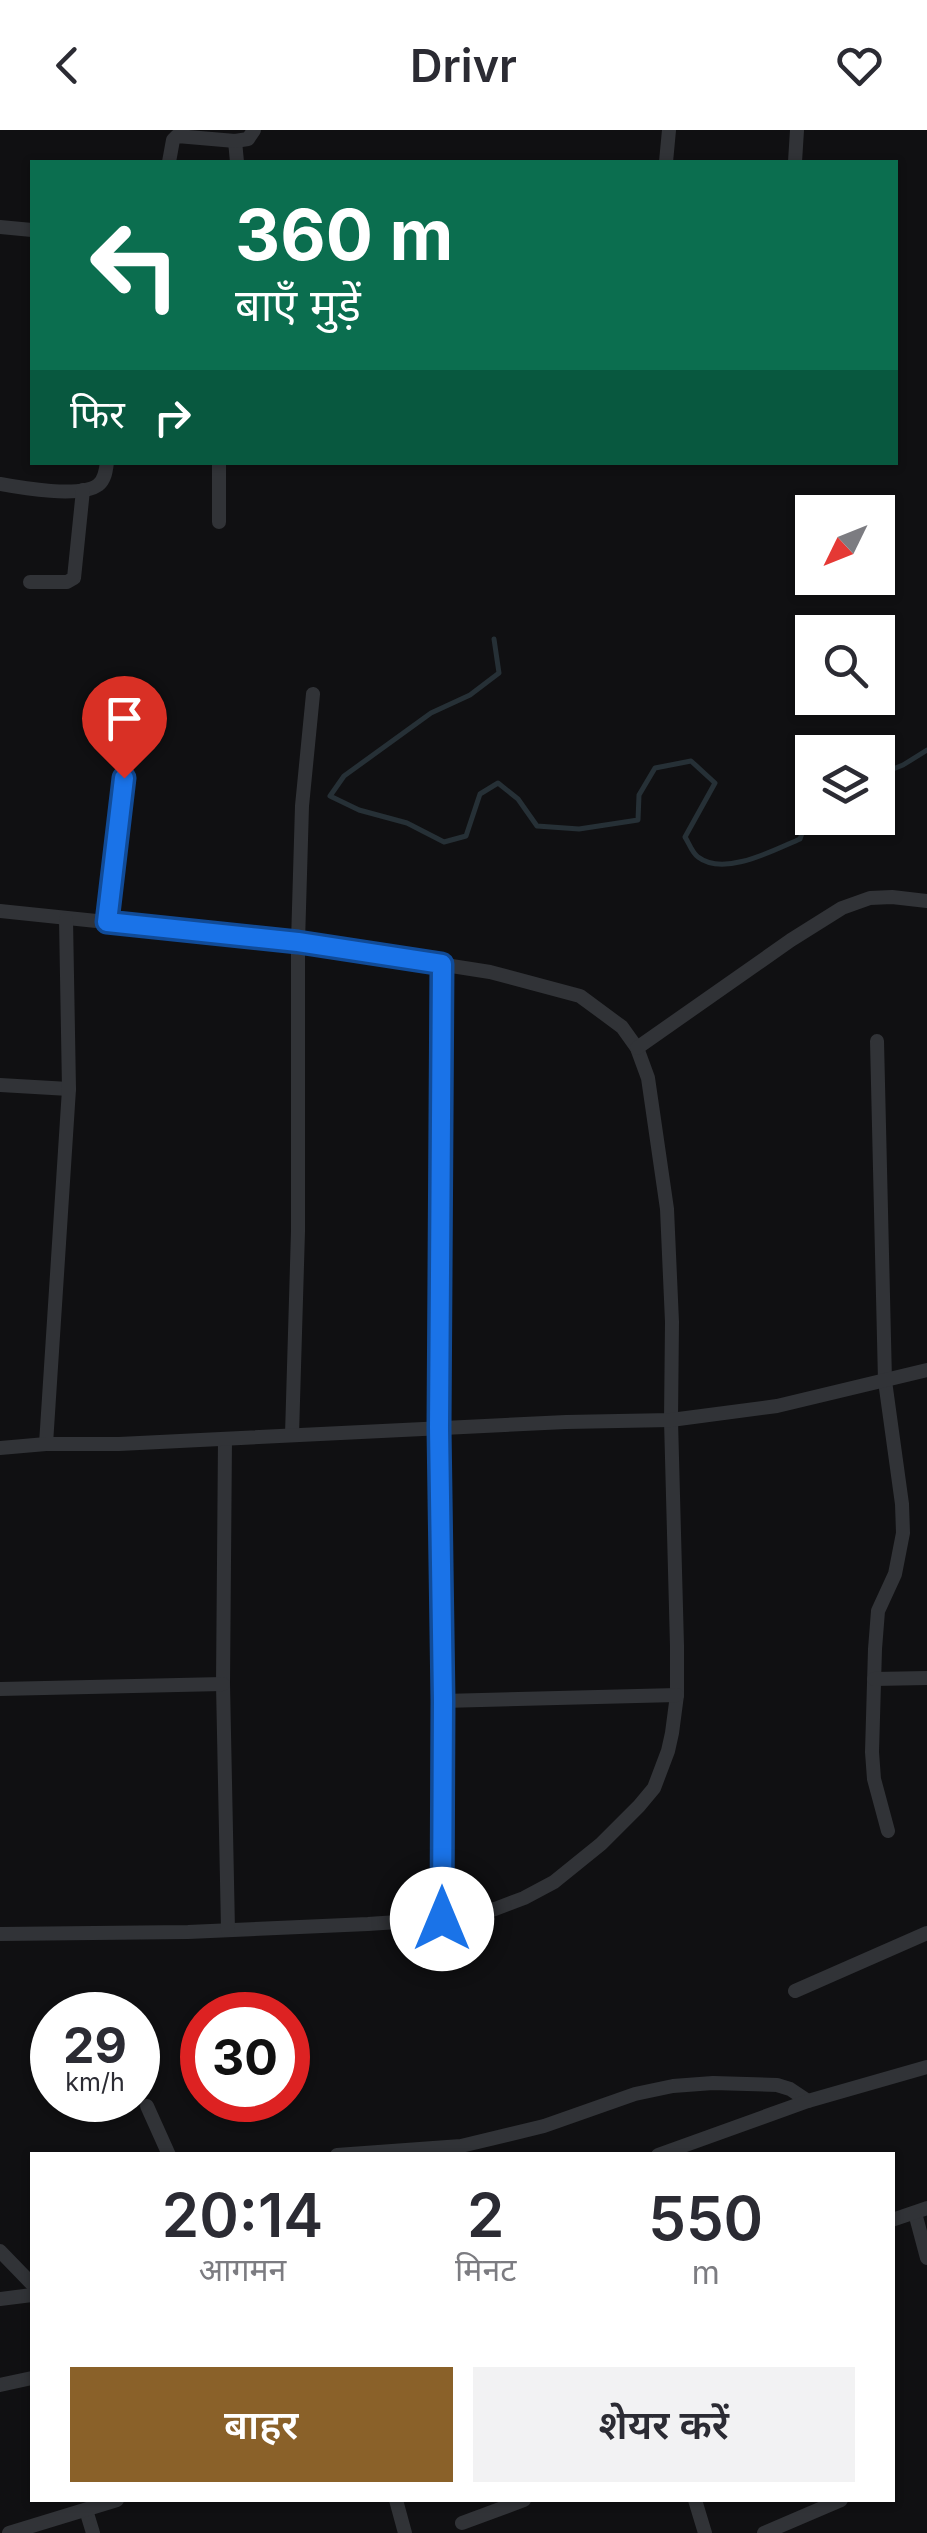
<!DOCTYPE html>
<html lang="hi">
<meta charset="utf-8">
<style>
:root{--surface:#fff;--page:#f2f2f3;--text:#2b2b33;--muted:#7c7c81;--accent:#8a6129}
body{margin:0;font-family:Inter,"Noto Sans Devanagari",sans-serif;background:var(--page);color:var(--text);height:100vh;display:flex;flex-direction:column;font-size:38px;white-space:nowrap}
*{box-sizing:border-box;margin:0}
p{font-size:32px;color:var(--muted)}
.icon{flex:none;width:55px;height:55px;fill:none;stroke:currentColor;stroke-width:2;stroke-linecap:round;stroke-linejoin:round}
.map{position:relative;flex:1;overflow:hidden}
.drawer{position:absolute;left:30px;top:2022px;width:865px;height:350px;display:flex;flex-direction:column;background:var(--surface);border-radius:0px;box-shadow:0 2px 8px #0004}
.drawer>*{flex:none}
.top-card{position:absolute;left:30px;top:30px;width:868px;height:305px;border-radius:0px;box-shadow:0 2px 8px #0004;background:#0b6e4f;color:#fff;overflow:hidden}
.needle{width:65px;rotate:227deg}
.buttons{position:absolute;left:795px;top:365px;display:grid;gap:20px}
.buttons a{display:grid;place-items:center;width:100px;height:100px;border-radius:0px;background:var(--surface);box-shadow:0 2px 8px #0004;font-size:50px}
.speed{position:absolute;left:30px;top:1862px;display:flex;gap:20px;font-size:50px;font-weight:700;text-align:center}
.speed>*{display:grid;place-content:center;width:130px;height:130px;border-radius:50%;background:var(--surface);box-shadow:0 2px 8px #0004;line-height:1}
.speed small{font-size:25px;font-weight:400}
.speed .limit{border:15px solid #d22;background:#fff;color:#111}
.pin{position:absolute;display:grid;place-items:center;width:85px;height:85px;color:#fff;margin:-102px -42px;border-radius:50% 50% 50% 0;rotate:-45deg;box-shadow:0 0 10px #0007}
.pin .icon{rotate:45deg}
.me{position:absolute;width:110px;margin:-55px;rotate:0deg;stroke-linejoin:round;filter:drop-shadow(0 0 8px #0008)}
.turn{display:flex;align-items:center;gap:35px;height:210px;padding:0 40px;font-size:45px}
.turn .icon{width:130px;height:130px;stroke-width:2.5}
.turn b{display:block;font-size:70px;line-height:85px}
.then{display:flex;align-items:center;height:95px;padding:0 40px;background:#0003;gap:20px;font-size:38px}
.eta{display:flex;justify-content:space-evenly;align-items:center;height:170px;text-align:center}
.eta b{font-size:60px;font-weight:600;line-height:70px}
.primary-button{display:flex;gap:20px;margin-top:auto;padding:20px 40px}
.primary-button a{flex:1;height:115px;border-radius:0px;background:var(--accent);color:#fff;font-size:40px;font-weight:600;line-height:115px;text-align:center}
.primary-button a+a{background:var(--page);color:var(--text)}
header{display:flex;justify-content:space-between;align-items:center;height:130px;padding:0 40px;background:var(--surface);font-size:45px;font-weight:600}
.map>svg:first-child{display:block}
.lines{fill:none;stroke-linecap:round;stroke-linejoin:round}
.stream{stroke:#263036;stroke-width:5}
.street{stroke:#313337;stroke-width:14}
.route-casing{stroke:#114b97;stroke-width:25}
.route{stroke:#1a73e8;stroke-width:18}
</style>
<header><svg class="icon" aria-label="back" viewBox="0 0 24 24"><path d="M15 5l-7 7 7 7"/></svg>Drivr<svg class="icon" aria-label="heart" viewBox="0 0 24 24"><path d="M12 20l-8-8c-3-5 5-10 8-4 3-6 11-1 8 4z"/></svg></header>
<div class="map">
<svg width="927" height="2403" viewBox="0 0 927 2403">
<rect width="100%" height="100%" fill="#101012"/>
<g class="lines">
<g class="stream">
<path d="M494,509L499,543L470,565L431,583L344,646L330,666L359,680L407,693L444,712L466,706L480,664L498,653L518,669L537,696L579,699L638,690L639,665L655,638L691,631L715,653L685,707C689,713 692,723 698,727C724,747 774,720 800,709L812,675"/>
<polyline points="878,645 903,635 927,620"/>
</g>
<g class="street">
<polyline points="235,11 237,32"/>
<polyline points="169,32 173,10 177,6 235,11 248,9 254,0"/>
<polyline points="666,32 669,0"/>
<polyline points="795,32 797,0"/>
<polyline points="0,97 32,100"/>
<path d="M0,354C21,358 81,368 98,355C105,350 106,340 107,332"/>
<polyline points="219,392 219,332"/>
<polyline points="30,452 67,452 74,448 83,360"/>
<polyline points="0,781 298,812 490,842 580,866 622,897 637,918 648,948 667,1079 672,1192 671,1290 677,1516 677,1565 672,1603 668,1621 654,1658 639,1676 601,1714 554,1752 524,1768 495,1779 442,1789 368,1794 188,1802 0,1804"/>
<polyline points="107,792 128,611"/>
<polyline points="877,911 885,1251 902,1374 903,1403 895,1444 878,1481 875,1519 872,1622 874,1649 888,1701"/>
<polyline points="637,918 791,810 842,778 870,768 892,767 927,771"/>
<polyline points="0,955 69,959"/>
<polyline points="292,1305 298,1101 298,812 302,676 313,564"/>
<polyline points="225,1309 223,1554 228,1800"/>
<polyline points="46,1314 69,959 66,789"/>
<polyline points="0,1318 46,1314 119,1314 566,1292 671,1290 777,1276 927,1240"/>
<polyline points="874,1549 927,1548"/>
<polyline points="0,1559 223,1554"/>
<polyline points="443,1571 677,1565"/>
<polyline points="442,1789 443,1571 439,1298 442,834"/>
<polyline points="795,1861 927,1803"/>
<polyline points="147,1976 169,2025"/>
<polyline points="337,2025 461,2016 544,1996 635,1964 673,1956 713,1953 777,1955 790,1959 808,1971"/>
<polyline points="658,2025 808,1971 927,1937"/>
<polyline points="915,2083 927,2128"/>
<polyline points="892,2090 927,2078"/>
<polyline points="0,2121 32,2154"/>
<polyline points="0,2169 32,2165"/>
<polyline points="0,2255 32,2248"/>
<polyline points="396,2370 405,2403"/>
<polyline points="695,2370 705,2403"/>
<polyline points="86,2380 93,2403"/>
<polyline points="462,2393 524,2370"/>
<polyline points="9,2403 117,2370"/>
<polyline points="764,2403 841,2370"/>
</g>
</g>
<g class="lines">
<g class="route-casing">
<polyline id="route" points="124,648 107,792 298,812 442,834 439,1298 443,1571 442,1789"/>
</g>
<use href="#route" class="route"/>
</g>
</svg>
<div class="buttons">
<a><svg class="needle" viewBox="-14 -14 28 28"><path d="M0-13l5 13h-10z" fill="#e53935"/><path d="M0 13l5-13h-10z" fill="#7c7c81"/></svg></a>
<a><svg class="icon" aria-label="search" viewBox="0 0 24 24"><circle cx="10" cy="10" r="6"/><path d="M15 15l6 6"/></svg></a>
<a><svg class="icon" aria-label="layers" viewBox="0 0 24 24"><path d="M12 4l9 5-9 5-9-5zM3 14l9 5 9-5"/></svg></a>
</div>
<div class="speed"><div>29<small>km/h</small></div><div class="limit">30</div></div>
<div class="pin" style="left:124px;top:648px;background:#d93025"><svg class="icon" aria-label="arrive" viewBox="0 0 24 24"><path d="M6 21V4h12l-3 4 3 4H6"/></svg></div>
<svg class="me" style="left:442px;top:1789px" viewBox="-20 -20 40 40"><circle r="19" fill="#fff"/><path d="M0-13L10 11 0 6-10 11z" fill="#1a73e8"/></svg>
<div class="top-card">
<div class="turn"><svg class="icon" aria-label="left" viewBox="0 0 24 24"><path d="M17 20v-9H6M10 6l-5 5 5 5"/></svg><div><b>360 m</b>बाएँ मुड़ें</div></div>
<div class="then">फिर<svg class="icon" aria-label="right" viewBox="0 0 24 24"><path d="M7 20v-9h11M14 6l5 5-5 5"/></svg></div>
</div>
<section class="drawer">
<div class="eta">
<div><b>20:14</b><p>आगमन</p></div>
<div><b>2</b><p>मिनट</p></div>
<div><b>550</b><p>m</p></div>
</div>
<div class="primary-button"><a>बाहर</a><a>शेयर करें</a></div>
</section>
</div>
